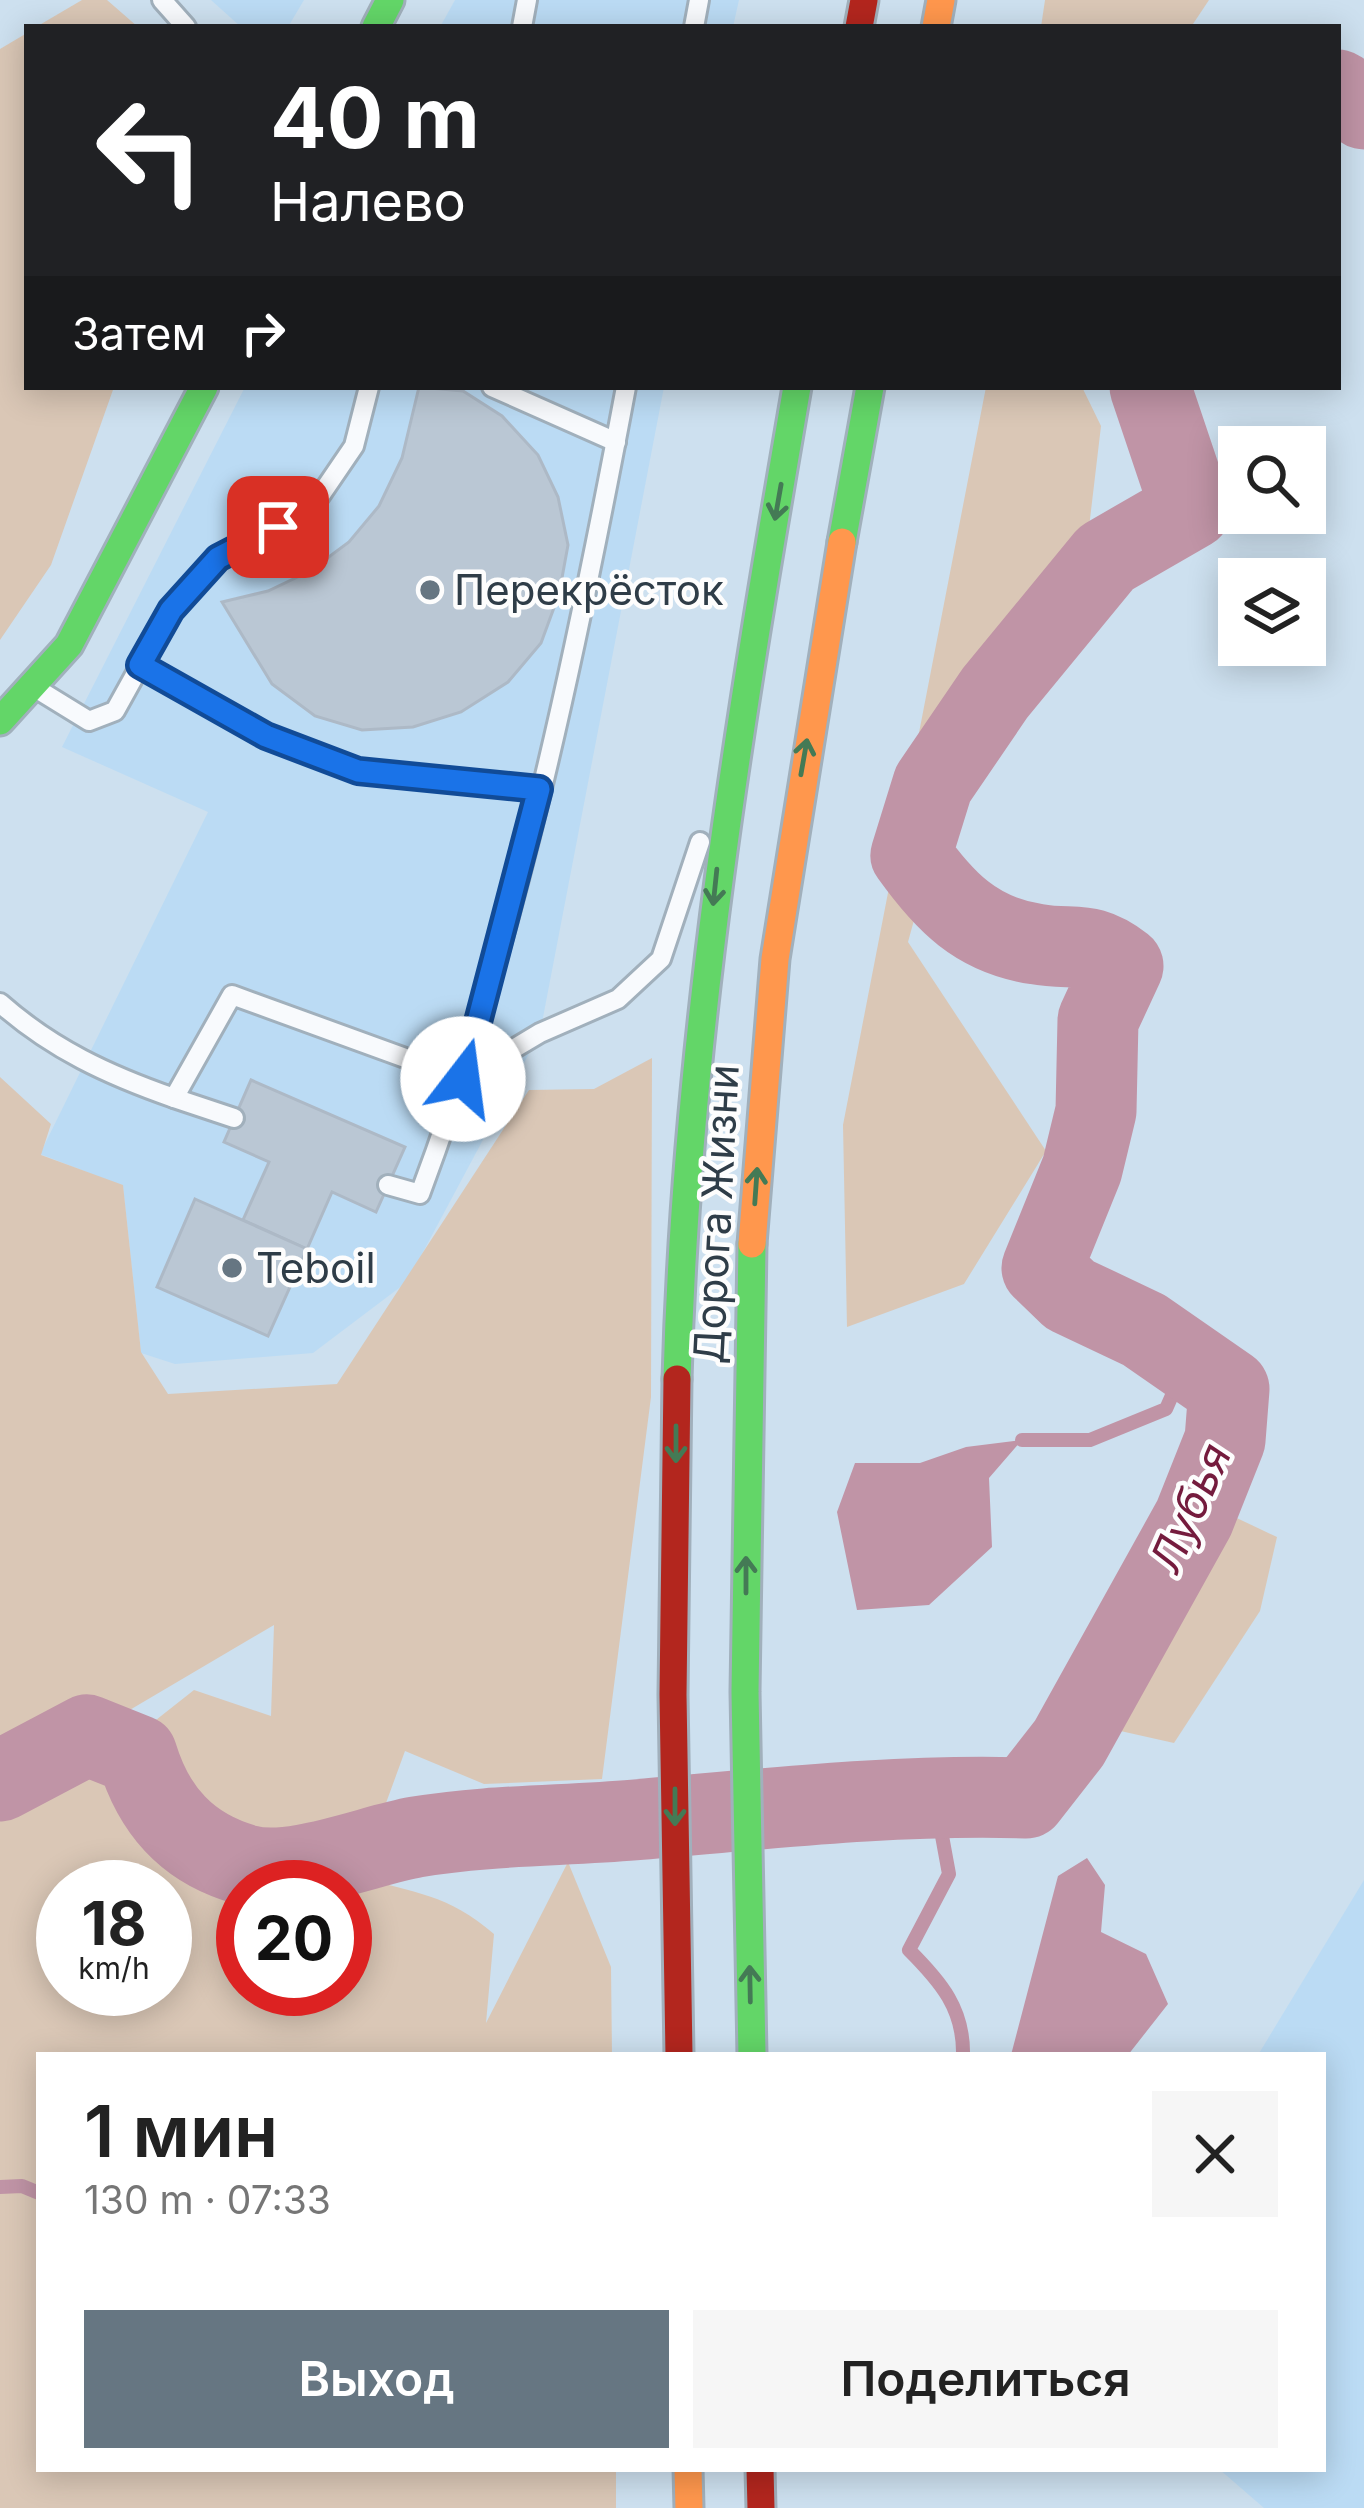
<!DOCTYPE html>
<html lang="ru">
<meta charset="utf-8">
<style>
:root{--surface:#fff;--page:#f6f6f6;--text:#222;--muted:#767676;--accent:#667682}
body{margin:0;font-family:Inter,sans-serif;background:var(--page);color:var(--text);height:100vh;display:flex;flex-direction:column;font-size:45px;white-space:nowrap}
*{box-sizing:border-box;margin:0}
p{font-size:39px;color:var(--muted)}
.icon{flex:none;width:66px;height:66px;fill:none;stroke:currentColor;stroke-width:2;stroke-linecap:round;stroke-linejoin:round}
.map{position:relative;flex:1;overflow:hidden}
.sheet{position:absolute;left:36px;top:2052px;width:1290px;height:420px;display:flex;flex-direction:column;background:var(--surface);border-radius:0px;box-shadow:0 6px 30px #0003}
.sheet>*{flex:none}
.guide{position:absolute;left:24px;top:24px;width:1317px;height:366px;border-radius:0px;box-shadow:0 6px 30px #0003;background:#202124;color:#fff;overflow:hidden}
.tools{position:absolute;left:1218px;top:426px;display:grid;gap:24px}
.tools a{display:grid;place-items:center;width:108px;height:108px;border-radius:0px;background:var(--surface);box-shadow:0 6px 30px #0003;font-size:60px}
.speed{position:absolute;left:36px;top:1860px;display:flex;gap:24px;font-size:60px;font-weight:700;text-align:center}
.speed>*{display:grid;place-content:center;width:156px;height:156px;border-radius:50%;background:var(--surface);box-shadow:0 6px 30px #0003;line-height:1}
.speed small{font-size:30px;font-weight:400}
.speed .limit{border:18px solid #d22;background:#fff;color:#111}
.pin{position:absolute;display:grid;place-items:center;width:102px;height:102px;color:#fff;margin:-51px;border-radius:24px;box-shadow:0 6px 18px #0006}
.me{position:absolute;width:132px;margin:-66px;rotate:15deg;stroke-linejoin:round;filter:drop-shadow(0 0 9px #0008)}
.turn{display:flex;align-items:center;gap:42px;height:252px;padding:0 48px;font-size:54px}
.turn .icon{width:156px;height:156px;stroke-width:2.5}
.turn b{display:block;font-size:84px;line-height:102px}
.then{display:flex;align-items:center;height:114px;padding:0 48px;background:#0003;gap:24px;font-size:45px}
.round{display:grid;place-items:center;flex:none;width:126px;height:126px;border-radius:0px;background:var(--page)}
.headline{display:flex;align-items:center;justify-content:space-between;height:204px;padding:0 48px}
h1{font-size:72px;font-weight:600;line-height:90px}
.cta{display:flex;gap:24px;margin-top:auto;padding:24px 48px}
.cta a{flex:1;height:138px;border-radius:0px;background:var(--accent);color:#fff;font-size:48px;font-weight:600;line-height:138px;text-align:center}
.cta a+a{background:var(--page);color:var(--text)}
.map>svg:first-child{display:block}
.built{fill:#bbdbf4}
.green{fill:#dac7b6;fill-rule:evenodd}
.water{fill:#c094a6}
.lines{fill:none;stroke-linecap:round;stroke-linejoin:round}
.stream{stroke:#c094a6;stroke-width:14}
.river{stroke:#c094a6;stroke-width:81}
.building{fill:#bac7d4;stroke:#adb9c6;stroke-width:3}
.lane-casing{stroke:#a1b0bc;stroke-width:24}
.fast-casing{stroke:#a1b0bc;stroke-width:33}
.slow-casing{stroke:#a1b0bc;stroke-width:33}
.jam-casing{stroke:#a1b0bc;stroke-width:33}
.lane{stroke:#f8fafd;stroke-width:18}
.fast{stroke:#63d668;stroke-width:27}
.slow{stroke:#ff974d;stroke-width:27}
.jam{stroke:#b3261e;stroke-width:27}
.oneway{stroke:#447a55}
.route-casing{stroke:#114b97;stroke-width:30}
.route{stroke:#1a73e8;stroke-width:21}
.poi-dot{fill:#667682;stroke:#fdfdfd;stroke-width:4.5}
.labels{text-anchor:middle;stroke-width:9;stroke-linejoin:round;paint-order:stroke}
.poi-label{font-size:42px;fill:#2f3d48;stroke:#fdfdfd;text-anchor:start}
.street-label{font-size:42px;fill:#2f3d48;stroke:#fdfdfd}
.water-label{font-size:45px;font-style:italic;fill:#741b3d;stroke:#fdfdfd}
</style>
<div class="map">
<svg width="1364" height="2508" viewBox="0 0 1364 2508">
<rect width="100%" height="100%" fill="#cde0ef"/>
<g class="built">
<polygon points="211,0 304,0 288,27 241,27"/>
<polygon points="455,0 739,0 733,27 440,27"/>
<polygon points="245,387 664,387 540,1033 407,1282 313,1353 175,1364 141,1353 123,1186 40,1154 208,812 62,747"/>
<polygon points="1364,1880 1364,2508 1264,2508 1219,2469 1323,2469 1323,2055 1258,2055"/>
</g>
<g class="green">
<polygon points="82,0 107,0 138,27 36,27"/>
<polygon points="1045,0 1209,0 1191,27 1041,27"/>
<polygon points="27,33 27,387 114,387 51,565 0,640 0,49"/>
<polygon points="986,387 1082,387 1101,426 1088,536 944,811 908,942 1046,1151 964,1284 847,1327 843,1125"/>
<path d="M652,1058L651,1397L602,1779L484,1784L405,1751L359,1877C414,1893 448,1894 494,1934L486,2023L568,1862L611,1967L612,2055H39V2469H616V2508H0V1077L51,1124L41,1155L123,1185L141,1352L168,1394L337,1384L529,1090L594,1089ZM274,1625L271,1716L194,1690L142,1731L89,1734ZM63,1887H165V1989H63ZM243,1887H345V1989H243Z"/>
<polygon points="1226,1513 1277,1537 1260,1611 1174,1743 1116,1730"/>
</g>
<g class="water">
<polygon points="1022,1440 989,1478 992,1547 929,1605 857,1610 837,1512 855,1463 920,1463 966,1447"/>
<polygon points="1087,1858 1105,1885 1101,1932 1146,1954 1168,2004 1128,2055 1011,2055 1058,1876"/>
</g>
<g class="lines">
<g class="stream">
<polyline points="1022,1440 1090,1440 1166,1409 1177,1384 1229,1389"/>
<path d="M954,1796L940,1825L949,1874L909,1950C941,1982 964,2009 963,2055"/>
<polyline points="0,2187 22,2186 39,2193"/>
</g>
<g class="river">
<polyline points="1338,90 1364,109"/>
<path d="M0,1781L87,1735L137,1755C154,1811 188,1849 246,1865C292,1878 370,1845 416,1837C487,1825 563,1826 634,1820C765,1809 895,1794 1026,1798L1069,1743L1194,1518L1225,1440L1229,1389L1144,1330L1070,1295L1042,1268L1082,1169L1096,1111L1098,1020L1123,966C1088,939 1075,951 1036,944C976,935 944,901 911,855L933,784L995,693L1106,558L1191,509L1150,387"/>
</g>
</g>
<g class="building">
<polygon points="419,387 463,391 502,416 538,455 558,497 568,545 559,594 541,643 508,682 461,712 413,727 362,730 315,716 272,684 222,602 268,591 310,571 349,542 379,506 402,458"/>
<polygon points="251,1080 405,1147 376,1212 332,1192 307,1249 243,1220 269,1162 224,1142"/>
<polygon points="195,1199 307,1249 268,1336 157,1287"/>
</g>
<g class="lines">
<g class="lane-casing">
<g id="lane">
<polyline points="162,0 186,27"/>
<polyline points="522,27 527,0"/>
<polyline points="694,27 699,0"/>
<polyline points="492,387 616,442"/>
<polyline points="140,665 266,736 358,771 539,789"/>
<polyline points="37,689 89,721 115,711 171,610 217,558 309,512 354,446 369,387"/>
<path d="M0,1003C52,1049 108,1075 174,1098L232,995L463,1079"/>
<polyline points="463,1079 540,1033 618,999 661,959 700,842"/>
<polyline points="174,1098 234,1118"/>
<path d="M388,1185L420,1194C517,935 575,659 626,387"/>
</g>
</g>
<g class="fast-casing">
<g id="fast">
<polyline points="376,27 390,0"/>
<polyline points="842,542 870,387"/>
<polyline points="0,721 69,645 204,387"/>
<path d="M677,1379C686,1043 740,717 797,387"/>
<polyline points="752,2055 745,1692 752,1244"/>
</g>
</g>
<g class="slow-casing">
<g id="slow">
<polyline points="936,27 941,0"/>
<polyline points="752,1244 775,959 842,542"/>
<polyline points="688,2469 689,2508"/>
</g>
</g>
<g class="jam-casing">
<g id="jam">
<polyline points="859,27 864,0"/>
<polyline points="677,1379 673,1695 679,2055"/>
<polyline points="760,2469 761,2508"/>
</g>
</g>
<use href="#lane" class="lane"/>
<use href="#fast" class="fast"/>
<use href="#slow" class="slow"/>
<use href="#jam" class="jam"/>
</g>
<defs><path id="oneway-shaft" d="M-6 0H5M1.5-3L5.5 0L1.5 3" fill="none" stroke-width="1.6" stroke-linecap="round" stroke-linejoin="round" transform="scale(3)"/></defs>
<g class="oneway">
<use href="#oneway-shaft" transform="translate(778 502) rotate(100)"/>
<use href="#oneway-shaft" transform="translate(804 757) rotate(-80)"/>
<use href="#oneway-shaft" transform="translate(715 887) rotate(96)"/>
<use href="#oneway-shaft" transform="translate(756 1186) rotate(-86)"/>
<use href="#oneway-shaft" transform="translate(676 1444) rotate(90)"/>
<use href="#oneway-shaft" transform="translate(746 1575) rotate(-90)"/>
<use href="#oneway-shaft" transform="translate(675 1807) rotate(90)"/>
<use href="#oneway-shaft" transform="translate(750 1984) rotate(-91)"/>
</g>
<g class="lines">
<g class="route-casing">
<polyline id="route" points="278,527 218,558 171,610 140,665 266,736 358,771 539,789 463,1079"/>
</g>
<use href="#route" class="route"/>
</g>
<g class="poi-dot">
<circle cx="430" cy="590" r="12"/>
<circle cx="232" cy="1268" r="12"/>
</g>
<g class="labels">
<g class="poi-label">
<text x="454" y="605">Перекрёсток</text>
<text x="256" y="1283">Teboil</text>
</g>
<g class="street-label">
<text transform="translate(716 1214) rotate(-87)" y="15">Дорога Жизни</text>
</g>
<g class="water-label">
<text transform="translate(1190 1508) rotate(-66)" y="16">Лубья</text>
</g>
</g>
</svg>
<div class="tools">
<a><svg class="icon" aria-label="search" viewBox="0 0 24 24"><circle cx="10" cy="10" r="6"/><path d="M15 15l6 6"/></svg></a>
<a><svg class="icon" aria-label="layers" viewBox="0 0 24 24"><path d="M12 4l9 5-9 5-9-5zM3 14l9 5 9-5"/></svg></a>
</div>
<div class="speed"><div>18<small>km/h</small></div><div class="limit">20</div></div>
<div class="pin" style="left:278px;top:527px;background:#d93025"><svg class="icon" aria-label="arrive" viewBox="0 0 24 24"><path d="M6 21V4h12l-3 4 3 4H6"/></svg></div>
<svg class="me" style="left:463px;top:1079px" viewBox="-20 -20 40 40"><circle r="19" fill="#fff"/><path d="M0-13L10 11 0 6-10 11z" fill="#1a73e8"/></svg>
<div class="guide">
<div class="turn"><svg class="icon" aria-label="left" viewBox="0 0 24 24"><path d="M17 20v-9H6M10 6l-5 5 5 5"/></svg><div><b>40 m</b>Налево</div></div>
<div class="then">Затем<svg class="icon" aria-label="right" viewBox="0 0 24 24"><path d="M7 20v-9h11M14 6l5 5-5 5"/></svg></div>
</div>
<section class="sheet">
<div class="headline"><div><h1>1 мин</h1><p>130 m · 07:33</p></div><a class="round"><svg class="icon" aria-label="close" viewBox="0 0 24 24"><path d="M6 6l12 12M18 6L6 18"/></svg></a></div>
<div class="cta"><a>Выход</a><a>Поделиться</a></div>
</section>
</div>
